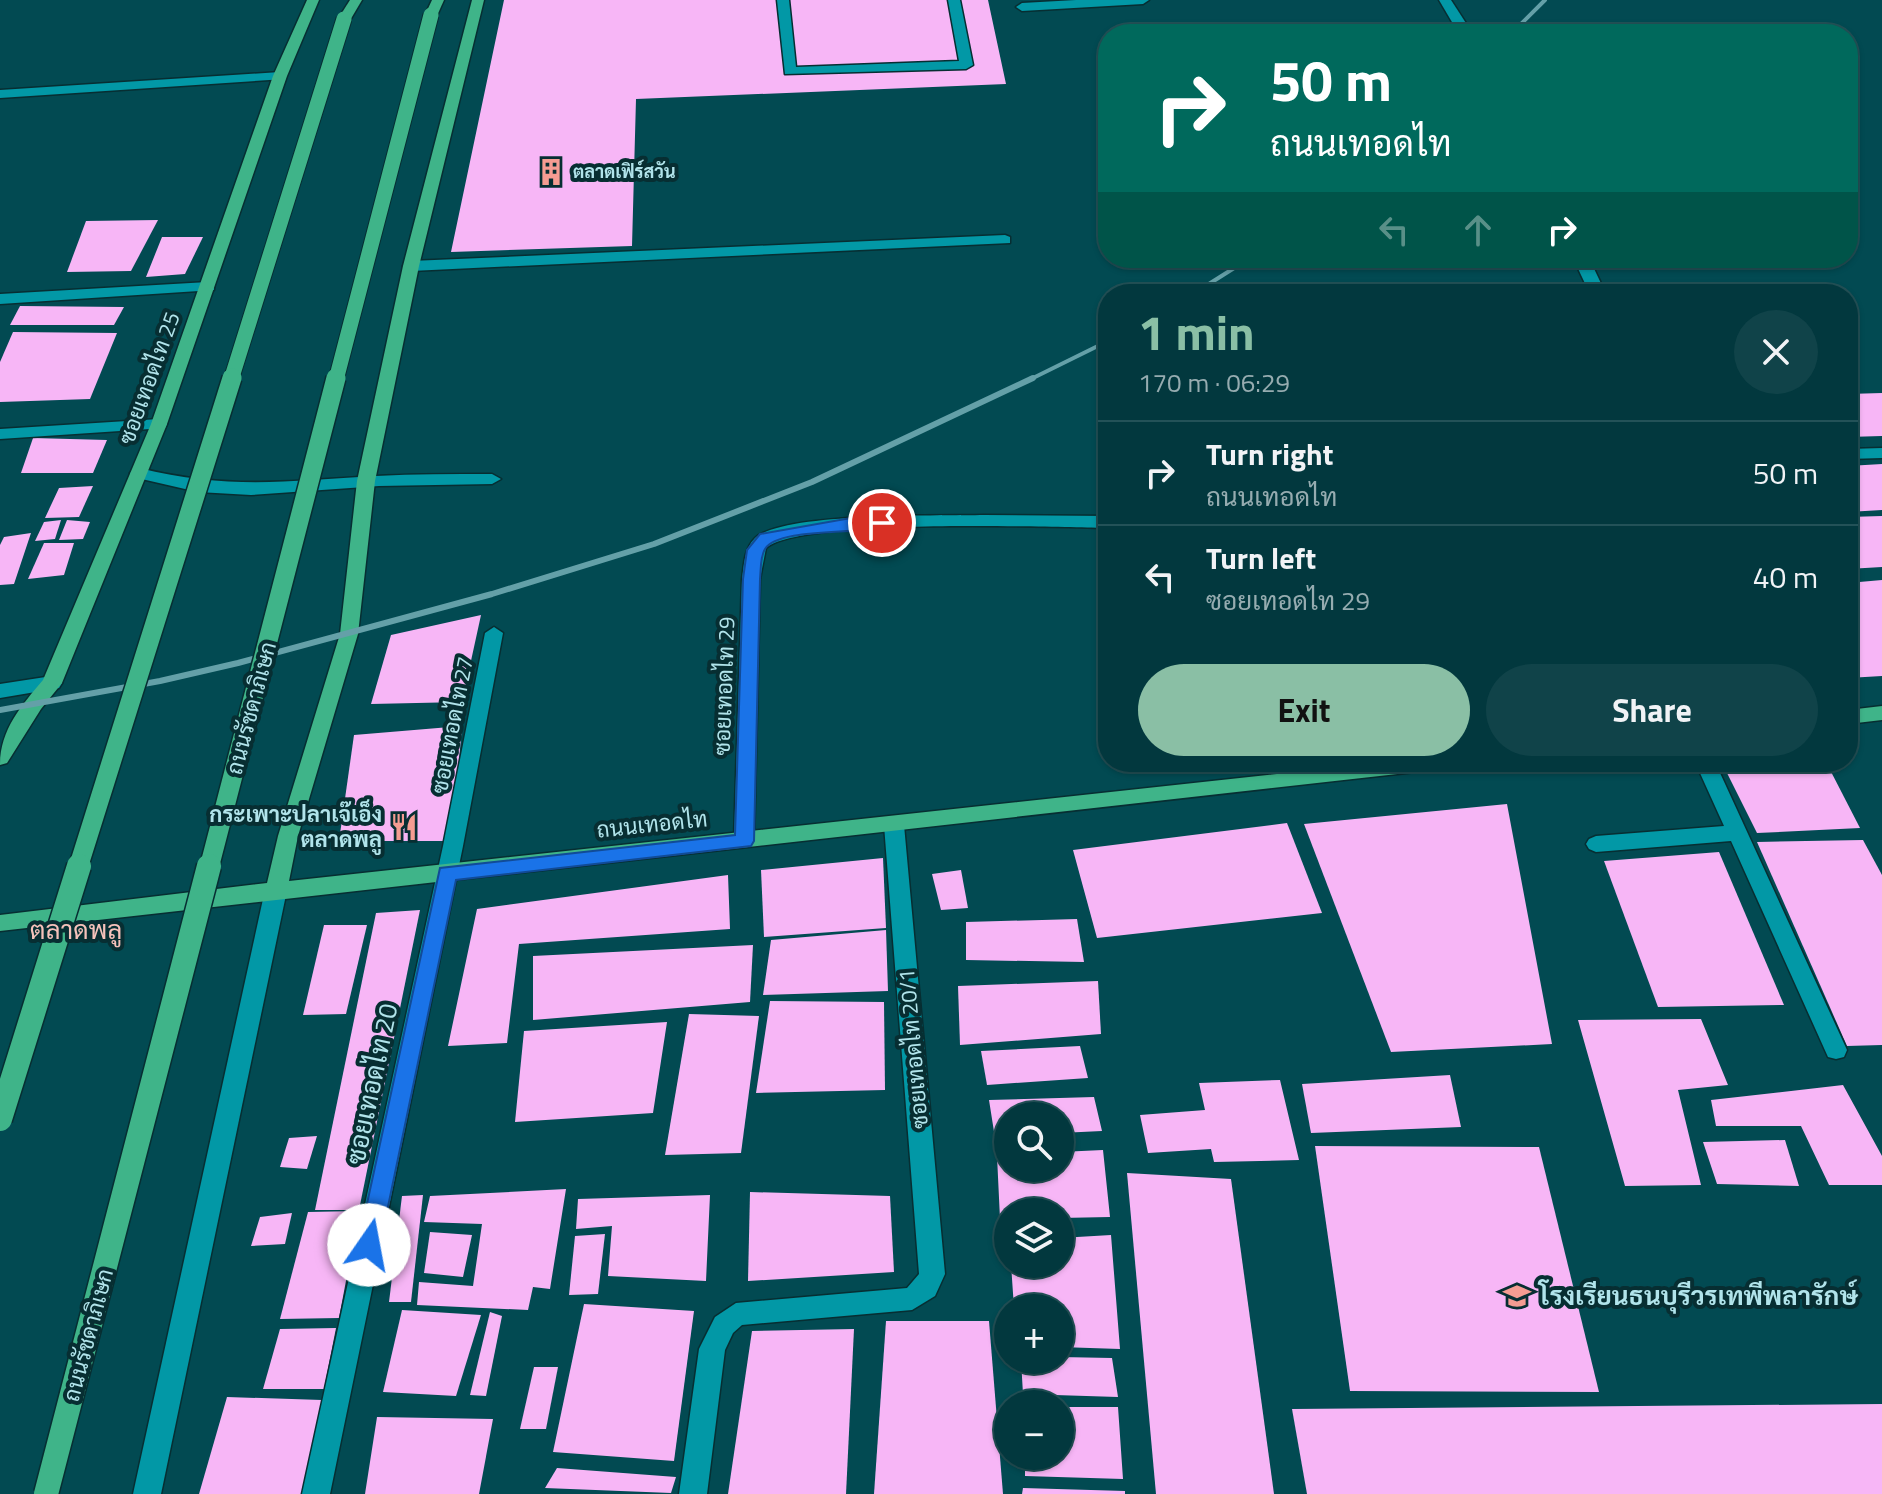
<!DOCTYPE html>
<meta charset="utf-8">
<style>
:root{--surface:#02383e;--page:#104349;--text:#f1f3f6;--muted:#96acb0;--line:#235258;--accent:#8abfa5}
body{margin:0;font-family:"Titillium Web",Sarabun,sans-serif;background:var(--page);color:var(--text);height:100vh;display:flex;flex-direction:column;font-size:30px;white-space:nowrap}
*{box-sizing:border-box;margin:0}
p{font-size:26px;color:var(--muted)}
.icon{flex:none;width:44px;height:44px;fill:none;stroke:currentColor;stroke-width:2;stroke-linecap:round;stroke-linejoin:round}
.map{position:relative;flex:1;overflow:hidden}
.sheet{position:absolute;left:1098px;top:284px;width:760px;height:488px;display:flex;flex-direction:column;background:var(--surface);border-radius:32px;box-shadow:0 2px 6px #0004,0 0 0 2px var(--line)}
.sheet>*{flex:none}
.hud{position:absolute;left:1098px;top:24px;width:760px;height:244px;border-radius:32px;box-shadow:0 2px 6px #0004,0 0 0 2px var(--line);background:#00695c;color:#fff;overflow:hidden}
.controls{position:absolute;left:994px;top:1102px;display:grid;gap:16px}
.controls a{display:grid;place-items:center;width:80px;height:80px;border-radius:50%;background:var(--surface);box-shadow:0 2px 6px #0004,0 0 0 2px var(--line);font-size:40px}
.pin{position:absolute;display:grid;place-items:center;width:68px;height:68px;color:#fff;margin:-34px;border:4px solid #fff;border-radius:50%;box-shadow:0 2px 8px #0007}
.me{position:absolute;width:88px;margin:-44px;rotate:12deg;stroke-linejoin:round;filter:drop-shadow(0 0 6px #0008)}
.turn{display:flex;align-items:center;gap:28px;height:168px;padding:0 40px;font-size:36px}
.turn .icon{width:104px;height:104px;stroke-width:2.5}
.turn b{display:block;font-size:56px;line-height:68px}
.lanes{display:flex;align-items:center;height:76px;padding:0 40px;background:#0003;justify-content:center;gap:40px;direction:ltr}
.lanes .off{opacity:.35}
.round{display:grid;place-items:center;flex:none;width:84px;height:84px;border-radius:42px;background:var(--page)}
.overview{display:flex;align-items:center;justify-content:space-between;height:136px;padding:0 40px}
h1{font-size:48px;font-weight:700;line-height:60px;color:var(--accent)}
.cta{display:flex;gap:16px;margin-top:auto;padding:16px 40px}
.cta a{flex:1;height:92px;border-radius:48px;background:var(--accent);color:#111;font-size:32px;font-weight:700;line-height:92px;text-align:center}
.cta a+a{background:var(--page);color:var(--text)}
ul{padding:0;list-style:none}
li{display:flex;align-items:center;gap:24px;height:104px;padding:0 40px;border-top:2px solid var(--line)}
li div{flex:1}
li b{display:block;font-size:30px}
li em{font-style:normal}
.map>svg:first-child{display:block}
.building{fill:#f7b6f6}
.lines{fill:none;stroke-linecap:round;stroke-linejoin:round}
.minor-casing{stroke:#072e32;stroke-width:3}
.major-casing{stroke:#072e32;stroke-width:3}
.minor{fill:#0298a6;fill-rule:evenodd}
.major{fill:#3fb489;fill-rule:evenodd}
.rail-far1{stroke:#64a0a8;stroke-width:4}
.rail{stroke:#64a0a8;stroke-width:6}
.major-bridge-far2-casing{stroke:#072e32;stroke-width:17;stroke-linecap:butt}
.major-bridge-far1-casing{stroke:#072e32;stroke-width:22;stroke-linecap:butt}
.major-bridge-casing{stroke:#072e32;stroke-width:27;stroke-linecap:butt}
.major-bridge-far2{stroke:#3fb489;stroke-width:15}
.major-bridge-far1{stroke:#3fb489;stroke-width:19}
.major-bridge{stroke:#3fb489;stroke-width:24}
.route{fill:#1a73e8;stroke:#114b97;stroke-width:2}
.labels{text-anchor:middle;stroke-width:8;stroke-linejoin:round;paint-order:stroke}
.far-poi-label{font-size:18px;font-weight:bold;fill:#b1e4eb;stroke:#072e32;text-anchor:start}
.street-label{font-size:22px;fill:#b1e4eb;stroke:#072e32}
.poi-label{font-size:22px;font-weight:bold;fill:#b1e4eb;stroke:#072e32;text-anchor:end}
.quarter-label{font-size:26px;fill:#f6c2bb;stroke:#072e32}
.near-street-label{font-size:26px;fill:#b1e4eb;stroke:#072e32}
.near-poi-label{font-size:26px;font-weight:bold;fill:#b1e4eb;stroke:#072e32;text-anchor:start}
</style>
<div class="map">
<svg width="1882" height="1494" viewBox="0 0 1882 1494">
<rect width="100%" height="100%" fill="#024a52"/>
<g class="building">
<polygon points="504,0 988,0 1006,84 636,99 632,246 451,252"/>
<polygon points="158,220 131,271 67,272 86,221"/>
<polygon points="162,237 203,237 185,274 146,277"/>
<polygon points="20,306 124,307 114,325 10,325"/>
<polygon points="13,332 117,333 90,399 0,402 0,362"/>
<polygon points="1882,393 1882,436 1848,437 1848,394"/>
<polygon points="33,438 107,440 93,473 21,473"/>
<polygon points="1882,464 1882,510 1848,512 1848,466"/>
<polygon points="93,486 79,517 45,518 59,488"/>
<polygon points="1882,516 1882,567 1848,569 1848,517"/>
<polygon points="61,520 55,539 35,541 44,522"/>
<polygon points="67,520 90,522 83,539 59,540"/>
<polygon points="31,533 14,584 0,585 0,545 4,537"/>
<polygon points="44,543 74,543 64,575 28,579"/>
<polygon points="1882,580 1882,676 1848,678 1848,583"/>
<polygon points="481,615 462,702 371,704 391,635"/>
<polygon points="462,726 452,841 339,841 354,735"/>
<polygon points="1736,762 1826,762 1860,828 1757,833 1722,763"/>
<polygon points="1507,804 1552,1044 1391,1052 1304,824"/>
<polygon points="1287,823 1322,913 1097,938 1073,850"/>
<polygon points="1863,840 1882,875 1882,1045 1847,1046 1757,842"/>
<polygon points="1719,852 1784,1005 1658,1007 1604,861"/>
<polygon points="883,858 886,928 764,937 761,870"/>
<polygon points="961,870 968,908 941,910 932,874"/>
<polygon points="728,875 730,929 519,944 507,1043 448,1046 477,909"/>
<polygon points="420,910 359,1210 315,1210 376,913"/>
<polygon points="1077,919 1084,962 966,960 966,922"/>
<polygon points="324,925 367,925 346,1014 303,1015"/>
<polygon points="886,930 888,991 763,995 771,940"/>
<polygon points="753,945 750,1002 533,1020 533,956"/>
<polygon points="1098,981 1101,1034 960,1045 958,986"/>
<polygon points="770,1001 884,1002 885,1090 756,1093"/>
<polygon points="689,1014 759,1016 741,1153 665,1155"/>
<polygon points="1701,1019 1728,1085 1678,1090 1701,1185 1625,1186 1578,1020"/>
<polygon points="667,1022 653,1113 515,1122 524,1031"/>
<polygon points="1080,1046 1088,1078 987,1085 981,1051"/>
<polygon points="1450,1075 1461,1127 1311,1133 1302,1084"/>
<polygon points="1280,1080 1299,1160 1214,1162 1211,1149 1148,1153 1140,1115 1205,1110 1199,1083"/>
<polygon points="1843,1085 1882,1156 1882,1185 1829,1185 1801,1126 1716,1126 1711,1100"/>
<polygon points="1094,1097 1102,1131 1060,1133 1060,1116 1008,1116 1008,1137 995,1138 989,1100"/>
<polygon points="317,1136 307,1169 280,1167 289,1138"/>
<polygon points="1785,1140 1799,1186 1717,1184 1703,1142"/>
<polygon points="1315,1146 1539,1147 1599,1392 1350,1391"/>
<polygon points="1103,1150 1110,1217 1060,1218 1060,1212 1008,1212 1008,1219 1000,1219 997,1156 1008,1155 1008,1168 1060,1168 1060,1152"/>
<polygon points="1127,1173 1231,1179 1274,1494 1156,1494"/>
<polygon points="566,1189 550,1289 533,1287 528,1310 417,1305 419,1282 473,1286 482,1224 424,1222 430,1196"/>
<polygon points="750,1192 890,1196 894,1272 748,1281"/>
<polygon points="423,1195 411,1302 389,1302 402,1196"/>
<polygon points="710,1195 706,1281 608,1276 612,1226 576,1229 578,1199"/>
<polygon points="359,1211 339,1318 280,1319 308,1212"/>
<polygon points="292,1213 285,1244 251,1246 260,1217"/>
<polygon points="430,1232 472,1235 463,1277 424,1273"/>
<polygon points="605,1234 598,1294 569,1295 575,1236"/>
<polygon points="1111,1235 1120,1349 1060,1347 1060,1308 1014,1308 1011,1264 1060,1264 1060,1238"/>
<polygon points="584,1304 694,1311 674,1461 553,1452"/>
<polygon points="402,1310 481,1315 456,1396 383,1392"/>
<polygon points="490,1312 502,1316 486,1396 470,1395"/>
<polygon points="886,1321 989,1321 1003,1494 874,1494"/>
<polygon points="336,1328 324,1389 263,1389 280,1329"/>
<polygon points="854,1329 846,1494 728,1494 752,1331"/>
<polygon points="1060,1357 1112,1358 1118,1397 1023,1394 1021,1360 1060,1360"/>
<polygon points="534,1367 558,1367 546,1429 520,1429"/>
<polygon points="227,1397 322,1400 304,1494 199,1494"/>
<polygon points="1882,1404 1882,1494 1307,1494 1292,1409"/>
<polygon points="1060,1407 1118,1407 1123,1479 1025,1476 1025,1456 1060,1456"/>
<polygon points="377,1417 493,1419 479,1494 365,1494"/>
<polygon points="557,1468 676,1477 671,1493 545,1488"/>
<polygon points="1023,1488 1125,1491 1125,1494 1022,1494"/>
</g>
<g class="lines">
<g class="minor-casing">
<g id="minor">
<polygon points="777,0 789,0 796,67 959,61 948,0 960,0 973,65 966,69 785,74"/>
<polygon points="1076,0 1149,0 1143,4 1022,11 1016,7 1022,3"/>
<polygon points="1439,0 1451,0 1473,34 1459,34"/>
<polygon points="280,72 285,73 285,79 0,98 0,90"/>
<polygon points="1005,235 1010,237 1010,243 411,271 403,266 411,261"/>
<polygon points="1573,258 1589,258 1606,294 1590,294"/>
<polygon points="208,282 214,284 214,290 0,304 0,294"/>
<polygon points="159,419 165,420 167,424 165,428 0,439 0,429"/>
<polygon points="1882,448 1882,458 1848,459 1848,449"/>
<path d="M139,468C228,490 287,481 376,476C414,474 453,474 492,474L501,479L492,484L379,486L251,495L198,492L133,477L130,473Z"/>
<path d="M984,515L1108,516V528C1051,527 801,518 766,548L760,579L754,841L751,846H737L734,841L742,579C744,565 744,549 755,538C784,512 940,516 984,515Z"/>
<polygon points="494,627 503,633 463,846 330,1494 302,1494 443,846 485,633"/>
<polygon points="52,676 59,678 62,683 59,688 0,698 0,684"/>
<polygon points="1695,762 1715,762 1847,1050 1844,1057 1836,1059 1828,1057 1731,841 1596,852 1589,849 1586,844 1589,839 1596,836 1724,826"/>
<polygon points="894,817 901,820 904,825 945,1274 935,1296 912,1310 742,1325 733,1333 725,1350 707,1494 679,1494 699,1349 715,1317 736,1303 907,1288 919,1274 884,825 887,820"/>
<polygon points="276,882 284,884 287,890 161,1494 133,1494 265,890 268,884"/>
</g>
</g>
<g class="major-casing">
<g id="major">
<path d="M307,0H319L287,76L167,424L62,683L41,709L7,763L0,765C0,730 21,706 43,680L151,424L273,76Z"/>
<polygon points="350,0 362,0 349,22 339,22 338,19"/>
<polygon points="432,0 444,0 436,18 431,19 425,15"/>
<polygon points="472,0 484,0 419,266 375,481 358,634 298,836 289,881 1387,762 1463,762 1460,767 0,931 0,915 267,883 278,836 340,634 357,481 403,266"/>
<polygon points="1882,706 1882,720 1848,724 1848,710"/>
</g>
</g>
<use href="#minor" class="minor"/>
<use href="#major" class="major"/>
<g class="rail-far1">
<polyline points="1511,34 1545,0"/>
<polyline points="1193,294 1250,258"/>
<polyline points="1029,380 1108,341"/>
</g>
<polyline class="rail" points="0,710 160,681 238,663 492,594 654,544 812,482 1033,378"/>
<g class="major-bridge-far2-casing">
<g id="major-bridge-far2">
<polyline points="231,380 344,19"/>
<polyline points="336,380 431,15"/>
</g>
</g>
<g class="major-bridge-far1-casing">
<g id="major-bridge-far1">
<polyline points="78,868 232,378"/>
<polyline points="209,868 336,378"/>
</g>
</g>
<g class="major-bridge-casing">
<g id="major-bridge">
<polyline points="0,1119 79,866"/>
<polyline points="46,1494 209,866"/>
</g>
</g>
<use href="#major-bridge-far2" class="major-bridge-far2"/>
<use href="#major-bridge-far1" class="major-bridge-far1"/>
<use href="#major-bridge" class="major-bridge"/>
</g>
<path class="route" d="M851,518H882L890,523C876,537 780,525 765,549C760,557 761,570 760,579L754,841L751,846L456,880L380,1245L377,1252L369,1255L361,1252L358,1245L440,868L735,835L743,579L747,550L760,534Z"/>
<defs>
<g id="building-bare" transform="scale(2.16)"><path d="M-4-6H4V6H1V3H-1V6H-4ZM-2.5-4.3h1.7v1.8h-1.7ZM.8-4.3h1.7v1.8H.8ZM-2.5-1h1.7V.8h-1.7ZM.8-1h1.7V.8H.8Z" fill="#f59c92" stroke="#072e32" stroke-width="2.5" paint-order="stroke"/></g>
<g id="restaurant-bare" transform="scale(2.16)"><path d="M-5-6h1v4h1v-4h1v4h1v-4h1v5L-1.5 .5V6h-2V.5L-5-1ZM5-6V6H3V1.5H1.5Q1.5-4 5-6Z" fill="#f59c92" stroke="#072e32" stroke-width="2.5" paint-order="stroke"/></g>
<g id="school-bare" transform="scale(2.16)"><path d="M0-5L7-2L0 1L-7-2ZM-4 1L0 2.5L4 1V4Q0 6-4 4Z" fill="#f59c92" stroke="#072e32" stroke-width="2.5" paint-order="stroke"/></g>
</defs>
<g fill-rule="evenodd">
<use href="#building-bare" x="551" y="172"/>
<use href="#restaurant-bare" x="404" y="827"/>
<use href="#school-bare" x="1517" y="1296"/>
</g>
<g class="labels">
<g class="far-poi-label">
<text x="573" y="178">ตลาดเฟิร์สวัน</text>
</g>
<g class="street-label">
<text transform="translate(149 378) rotate(-70)" y="8">ซอยเทอดไท 25</text>
<text transform="translate(724 686) rotate(-88)" y="8">ซอยเทอดไท 29</text>
<text transform="translate(251 708) rotate(-75)" y="8">ถนนรัชดาภิเษก</text>
<text transform="translate(452 725) rotate(-79)" y="8">ซอยเทอดไท 27</text>
<text transform="translate(652 824) rotate(-6)" y="8">ถนนเทอดไท</text>
<text transform="translate(913 1049) rotate(-95)" y="8">ซอยเทอดไท 20/1</text>
<text transform="translate(88 1335) rotate(-75)" y="8">ถนนรัชดาภิเษก</text>
</g>
<g class="poi-label">
<text x="382" y="822">กระเพาะปลาเจ๊เอ็ง<tspan x="382" dy="25">ตลาดพลู</tspan></text>
</g>
<g class="quarter-label">
<text x="76" y="939">ตลาดพลู</text>
</g>
<g class="near-street-label">
<text transform="translate(372 1084) rotate(-78)" y="9">ซอยเทอดไท 20</text>
</g>
<g class="near-poi-label">
<text x="1539" y="1305">โรงเรียนธนบุรีวรเทพีพลารักษ์</text>
</g>
</g>
</svg>
<div class="controls">
<a><svg class="icon" aria-label="search" viewBox="0 0 24 24"><circle cx="10" cy="10" r="6"/><path d="M15 15l6 6"/></svg></a>
<a><svg class="icon" aria-label="layers" viewBox="0 0 24 24"><path d="M12 4l9 5-9 5-9-5zM3 14l9 5 9-5"/></svg></a>
<a>+</a>
<a>−</a>
</div>
<div class="pin" style="left:882px;top:523px;background:#d93025"><svg class="icon" aria-label="arrive" viewBox="0 0 24 24"><path d="M6 21V4h12l-3 4 3 4H6"/></svg></div>
<svg class="me" style="left:369px;top:1245px" viewBox="-20 -20 40 40"><circle r="19" fill="#fff"/><path d="M0-13L10 11 0 6-10 11z" fill="#1a73e8"/></svg>
<div class="hud">
<div class="turn"><svg class="icon" aria-label="right" viewBox="0 0 24 24"><path d="M7 20v-9h11M14 6l5 5-5 5"/></svg><div><b>50 m</b>ถนนเทอดไท</div></div>
<div class="lanes"><svg class="icon off" aria-label="left" viewBox="0 0 24 24"><path d="M17 20v-9H6M10 6l-5 5 5 5"/></svg><svg class="icon off" aria-label="ahead" viewBox="0 0 24 24"><path d="M12 20V5M6 11l6-6 6 6"/></svg><svg class="icon" aria-label="right" viewBox="0 0 24 24"><path d="M7 20v-9h11M14 6l5 5-5 5"/></svg></div>
</div>
<section class="sheet">
<div class="overview"><div><h1>1 min</h1><p>170 m · 06:29</p></div><a class="round"><svg class="icon" aria-label="close" viewBox="0 0 24 24"><path d="M6 6l12 12M18 6L6 18"/></svg></a></div>
<ul>
<li><svg class="icon" aria-label="right" viewBox="0 0 24 24"><path d="M7 20v-9h11M14 6l5 5-5 5"/></svg><div><b>Turn right</b><p>ถนนเทอดไท</p></div><em>50 m</em></li>
<li><svg class="icon" aria-label="left" viewBox="0 0 24 24"><path d="M17 20v-9H6M10 6l-5 5 5 5"/></svg><div><b>Turn left</b><p>ซอยเทอดไท 29</p></div><em>40 m</em></li>
</ul>
<div class="cta"><a>Exit</a><a>Share</a></div>
</section>
</div>
